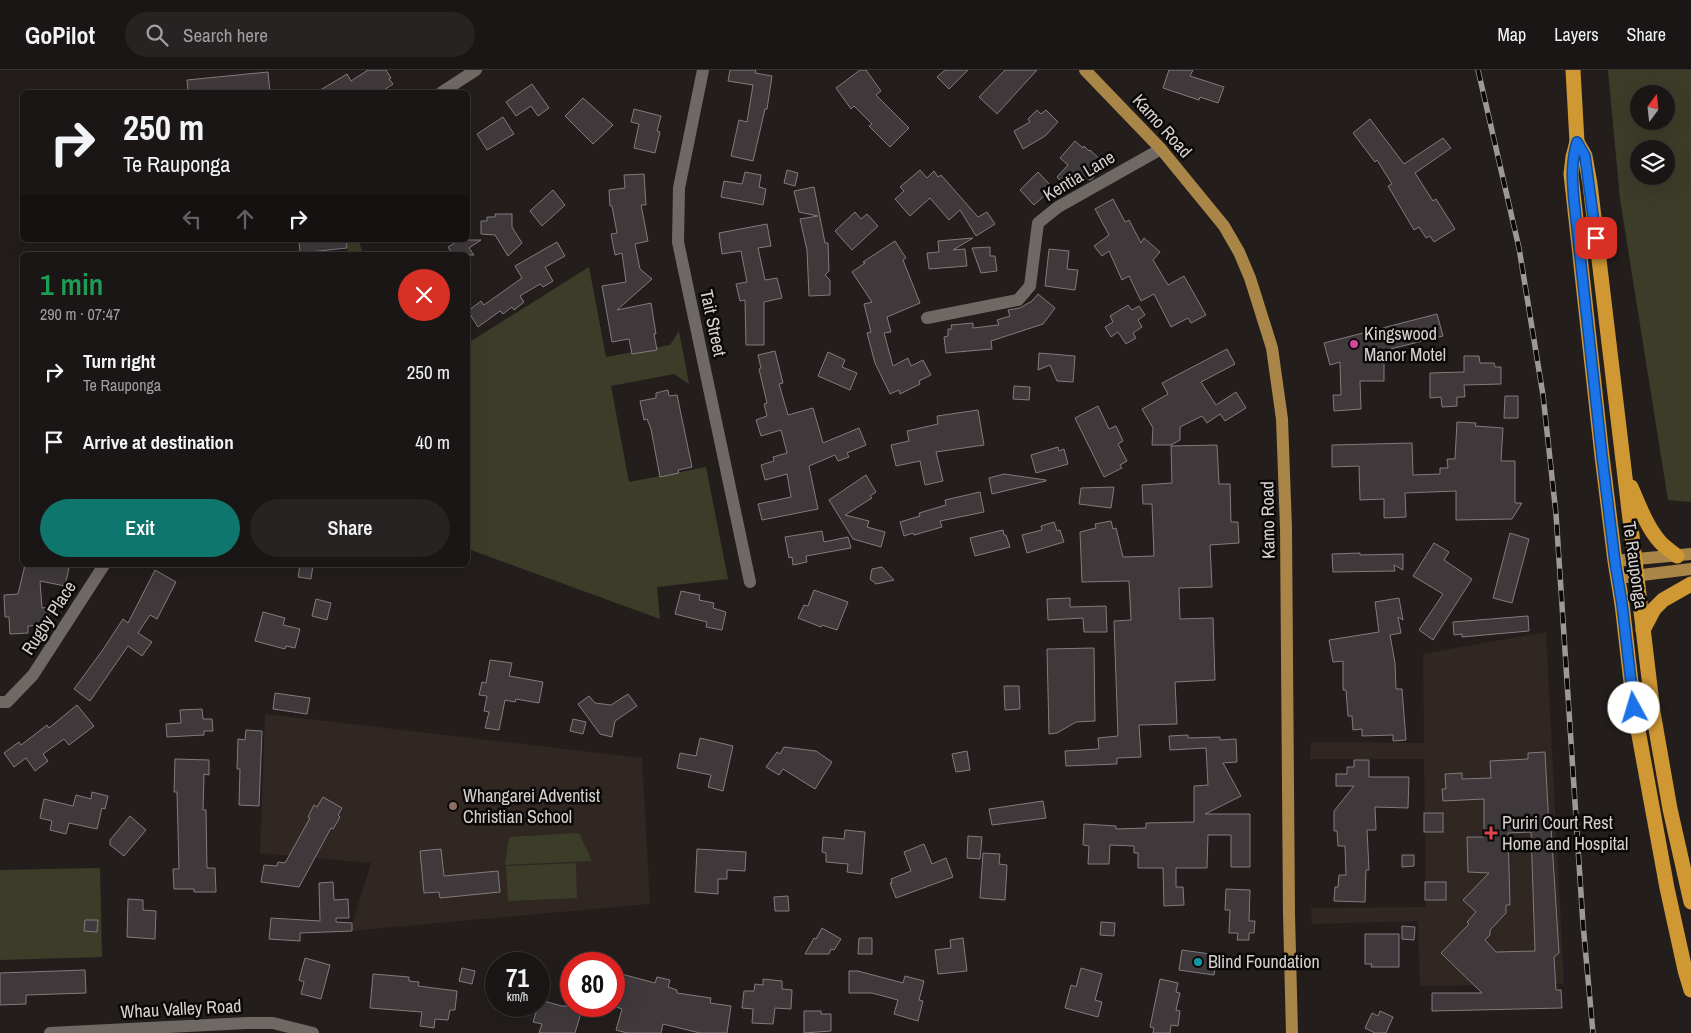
<!DOCTYPE html>
<meta charset="utf-8">
<style>
:root{--surface:#1a1615;--page:#272322;--text:#f1f3f6;--muted:#9f9fa0;--line:#383534;--accent:#0f766e}
body{margin:0;font-family:"Archivo Narrow",sans-serif;background:var(--page);color:var(--text);height:100vh;display:flex;flex-direction:column;font-size:19px;white-space:nowrap}
*{box-sizing:border-box;margin:0}
p{font-size:16px;color:var(--muted)}
.icon{flex:none;width:28px;height:28px;fill:none;stroke:currentColor;stroke-width:2;stroke-linecap:round;stroke-linejoin:round}
.map{position:relative;flex:1;overflow:hidden}
.side{position:absolute;left:20px;top:182px;width:450px;height:315px;display:flex;flex-direction:column;background:var(--surface);border-radius:8px;box-shadow:0 5px 20px #0002,0 0 0 1px var(--line)}
.side>*{flex:none}
.banner{position:absolute;left:20px;top:20px;width:450px;height:152px;border-radius:8px;box-shadow:0 5px 20px #0002,0 0 0 1px var(--line);background:#1a1615;color:var(--text);overflow:hidden}
.needle{width:32px;rotate:15deg}
.controls{position:absolute;left:1630px;top:15px;display:grid;gap:10px}
.controls a{display:grid;place-items:center;width:45px;height:45px;border-radius:50%;background:var(--surface);box-shadow:0 5px 20px #0002,0 0 0 1px var(--line);font-size:25px}
.speed{position:absolute;left:485px;top:882px;display:flex;gap:10px;font-size:25px;font-weight:700;text-align:center}
.speed>*{display:grid;place-content:center;width:65px;height:65px;border-radius:50%;background:var(--surface);box-shadow:0 5px 20px #0002,0 0 0 1px var(--line);line-height:1}
.speed small{font-size:12px;font-weight:400}
.speed .limit{border:8px solid #d22;background:#fff;color:#111}
.pin{position:absolute;display:grid;place-items:center;width:42px;height:42px;color:#fff;margin:-21px;border-radius:10px;box-shadow:0 2px 8px #0006}
.me{position:absolute;width:55px;margin:-28px;rotate:354deg;stroke-linejoin:round;filter:drop-shadow(0 0 4px #0008)}
.turn{display:flex;align-items:center;gap:18px;height:105px;padding:0 20px;font-size:22px}
.turn .icon{width:65px;height:65px;stroke-width:2.5}
.turn b{display:block;font-size:35px;line-height:42px}
.lanes{display:flex;align-items:center;height:48px;padding:0 20px;background:#0003;justify-content:center;gap:25px;direction:ltr}
.lanes .off{opacity:.35}
.round{display:grid;place-items:center;flex:none;width:52px;height:52px;border-radius:26px;background:var(--page)}
.overview{display:flex;align-items:center;justify-content:space-between;height:85px;padding:0 20px}
h1{font-size:30px;font-weight:600;line-height:38px;color:#1e9e55}
.cta{display:flex;gap:10px;margin-top:auto;padding:10px 20px}
.cta a{flex:1;height:58px;border-radius:30px;background:var(--accent);color:#fff;font-size:20px;font-weight:600;line-height:58px;text-align:center}
.cta a+a{background:var(--page);color:var(--text)}
ul{padding:0;list-style:none}
li{display:flex;align-items:center;gap:15px;height:70px;padding:0 20px}
li div{flex:1}
li b{display:block;font-size:19px}
li em{font-style:normal}
header{display:flex;align-items:center;gap:30px;box-sizing:border-box;height:70px;padding:0 25px;background:var(--surface);border-bottom:1px solid var(--line)}
header strong{font-size:24px}
nav{display:flex;gap:28px;margin-inline-start:auto;font-size:18px}
.search{width:350px;height:45px;background:var(--page);display:flex;align-items:center;gap:12px;box-sizing:border-box;padding:0 18px;border-radius:28px;color:var(--muted);font-size:19px}
.map>svg:first-child{display:block}
.built{fill:#302622}
.green{fill:#3b3d29;fill-rule:evenodd}
.building{fill:#3f393c;stroke:#817b7e;fill-rule:evenodd}
.lines{fill:none;stroke-linecap:round;stroke-linejoin:round}
.minor{stroke:#6f6966;stroke-width:12}
.major{stroke:#a98547;stroke-width:12}
.highway{stroke:#cf9833;stroke-width:15}
.rail-casing{stroke:#9d9998;stroke-width:5.5}
.rail{stroke:#0b0908;stroke-width:4;stroke-dasharray:11;stroke-linecap:butt}
.route-casing{stroke:#114b97;stroke-width:12}
.route{stroke:#1a73e8;stroke-width:9}
.hotel-dot{fill:#d1479c;stroke:#0b0908;stroke-width:2}
.education-dot{fill:#8d6e63;stroke:#0b0908;stroke-width:2}
.health-dot{fill:#e0444e;stroke:#0b0908;stroke-width:2}
.culture-dot{fill:#0f9aa8;stroke:#0b0908;stroke-width:2}
.labels{text-anchor:middle;stroke-width:5;stroke-linejoin:round;paint-order:stroke}
.street-label{font-size:18px;fill:#d5d1d0;stroke:#0b0908}
.poi-label{font-size:18px;fill:#d5d1d0;stroke:#0b0908;text-anchor:start}
</style>
<header>
<strong>GoPilot</strong>
<div class="search"><svg class="icon" aria-label="search" viewBox="0 0 24 24"><circle cx="10" cy="10" r="6"/><path d="M15 15l6 6"/></svg>Search here</div>
<nav><a>Map</a><a>Layers</a><a>Share</a></nav>
</header>
<div class="map">
<svg width="1691" height="963" viewBox="0 0 1691 963">
<rect width="100%" height="100%" fill="#231e1c"/>
<g class="built">
<polygon points="1546,562 1564,914 1420,916 1418,851 1312,854 1311,838 1426,837 1424,689 1310,689 1311,672 1424,673 1423,584"/>
<polygon points="265,644 642,688 650,834 350,861 371,793 260,783"/>
</g>
<g class="green">
<path d="M1608,0H1691V432L1668,430L1620,129ZM1639,24H1666V51H1639ZM1639,79H1666V106H1639Z"/>
<polygon points="343,170 358,170 364,185 350,185"/>
<polygon points="589,197 606,287 670,275 679,261 689,314 674,304 611,316 629,412 706,397 728,509 657,517 660,549 468,479 468,273"/>
<polygon points="579,763 592,791 505,795 509,767"/>
<polygon points="576,793 577,828 508,831 506,796"/>
<polygon points="100,798 102,887 0,890 0,800"/>
</g>
<g class="building">
<polygon points="368,0 386,0 391,8 389,9 393,14 381,22 317,22 347,4 351,11"/>
<polygon points="730,0 756,0 755,3 772,6 767,39 765,39 753,91 731,86 739,50 747,52 753,15 728,11"/>
<polygon points="860,0 866,0 881,21 876,25 909,58 890,77 869,56 872,54 854,36 851,39 836,18"/>
<polygon points="945,0 968,0 949,19 937,7"/>
<polygon points="1005,0 1037,0 997,44 979,27"/>
<polygon points="1169,0 1193,0 1190,6 1224,17 1218,33 1200,27 1199,30 1163,18"/>
<polygon points="268,2 270,22 188,22 187,10"/>
<polygon points="532,14 549,38 538,46 531,36 516,46 506,32"/>
<polygon points="583,28 613,55 593,74 565,46"/>
<polygon points="634,39 661,46 657,61 660,62 655,83 634,78 639,54 631,52"/>
<polygon points="1037,40 1041,44 1046,40 1058,52 1045,66 1023,79 1014,61 1030,52 1028,49"/>
<polygon points="503,47 514,64 487,80 477,64"/>
<polygon points="1370,49 1404,94 1443,68 1451,78 1415,103 1433,131 1436,129 1455,159 1434,172 1430,166 1426,168 1419,157 1414,160 1388,116 1392,114 1377,90 1375,92 1353,63"/>
<polygon points="1075,71 1083,78 1084,76 1089,81 1090,80 1105,94 1092,109 1089,110 1084,106 1080,110 1078,107 1068,118 1057,107 1068,95 1060,88"/>
<polygon points="787,100 798,103 795,116 784,113"/>
<polygon points="920,100 927,108 934,101 938,107 941,105 978,147 987,142 995,154 976,166 960,140 949,150 930,128 910,146 895,129 904,121 900,117"/>
<polygon points="745,102 761,105 759,117 766,119 763,135 721,127 724,111 742,114"/>
<polygon points="1038,102 1053,118 1034,135 1020,120"/>
<polygon points="644,104 646,135 641,135 648,171 635,174 640,199 652,209 617,240 651,233 656,264 654,264 657,280 632,284 629,269 612,272 602,216 626,212 622,183 615,185 611,164 617,163 612,136 610,136 609,120 625,118 624,105"/>
<polygon points="814,117 825,173 828,173 829,201 825,205 830,210 830,225 809,226 807,180 800,149 818,146 799,142 794,121"/>
<polygon points="553,120 565,135 542,156 530,141"/>
<polygon points="1113,129 1125,152 1129,150 1141,173 1144,168 1160,182 1153,190 1168,215 1184,206 1206,245 1191,253 1188,248 1171,257 1154,224 1141,231 1129,206 1122,210 1109,181 1102,186 1094,176 1109,165 1095,139"/>
<polygon points="855,142 861,149 867,144 878,156 852,180 835,161"/>
<polygon points="495,144 512,144 512,157 522,173 508,186 495,165 481,164 481,151 487,151 487,147 495,147"/>
<polygon points="767,154 771,176 758,178 765,210 777,208 782,228 764,232 764,275 746,275 745,230 740,231 736,214 747,212 741,181 722,184 719,163"/>
<polygon points="973,168 953,180 965,179 967,196 929,199 927,183 939,182 938,171"/>
<polygon points="299,170 346,170 347,178 300,183"/>
<polygon points="459,170 481,170 469,178 474,185 453,185 448,177"/>
<polygon points="895,171 906,188 903,190 920,233 887,247 891,262 884,263 893,296 908,288 911,296 923,290 931,305 919,311 920,314 900,324 899,320 890,324 875,293 867,263 871,262 864,234 872,232 852,202 865,193 863,192"/>
<polygon points="557,172 565,186 545,197 553,211 543,217 540,214 520,226 524,232 514,240 512,237 503,244 500,241 478,257 468,241 481,231 484,235 522,208 515,196"/>
<polygon points="990,177 990,186 995,186 997,201 981,203 972,178"/>
<polygon points="1049,179 1069,181 1067,199 1078,200 1075,220 1045,216"/>
<polygon points="1038,224 1055,238 1043,254 991,271 992,279 946,283 944,267 948,266 948,259 952,259 951,255 973,253 973,258 999,255 997,250 1010,246 1008,240 1020,238 1032,231"/>
<polygon points="1128,235 1132,240 1139,236 1145,245 1138,250 1142,257 1133,263 1136,268 1126,274 1118,262 1111,267 1105,257 1113,252 1110,246"/>
<polygon points="1437,244 1443,266 1374,283 1374,288 1384,288 1384,311 1360,311 1361,339 1334,341 1333,325 1341,325 1340,292 1330,295 1324,273"/>
<polygon points="1227,279 1235,294 1201,312 1216,335 1236,322 1246,338 1225,351 1220,344 1207,353 1202,346 1180,357 1180,370 1171,375 1152,375 1153,358 1142,339 1168,324 1162,313"/>
<polygon points="775,281 783,313 779,314 788,345 813,338 823,373 859,358 866,375 847,383 849,387 838,391 835,385 809,396 818,439 762,450 758,434 791,427 787,404 765,410 761,395 774,391 773,387 787,383 781,360 761,366 756,350 767,346 764,334 767,333 759,299 761,298 758,285"/>
<polygon points="828,282 845,290 842,297 857,303 850,320 818,306"/>
<polygon points="1039,283 1075,286 1073,312 1057,311 1050,295 1038,300"/>
<polygon points="1464,286 1479,286 1480,293 1494,293 1495,297 1501,297 1501,314 1464,315 1465,327 1457,327 1457,336 1442,337 1441,327 1430,328 1430,303 1464,302"/>
<polygon points="1014,316 1030,317 1029,330 1013,329"/>
<polygon points="668,320 669,326 677,325 692,397 678,400 679,403 660,407 651,359 647,349 644,350 640,331 656,328 656,323"/>
<polygon points="1505,326 1518,326 1518,348 1504,348"/>
<polygon points="1098,336 1109,359 1116,356 1123,371 1118,374 1127,391 1120,395 1122,398 1104,407 1075,348"/>
<polygon points="978,340 984,375 936,382 943,411 925,415 920,391 896,396 891,375 909,371 907,361 938,354 937,346"/>
<polygon points="1457,352 1476,353 1475,356 1503,358 1501,391 1515,391 1515,433 1522,433 1512,449 1456,450 1456,421 1405,423 1406,447 1384,448 1384,429 1360,430 1359,396 1332,397 1332,375 1412,373 1413,405 1440,404 1440,398 1448,398 1447,389 1455,389"/>
<polygon points="1217,375 1219,414 1230,414 1231,452 1238,452 1239,473 1210,475 1212,517 1179,518 1180,549 1213,548 1215,610 1175,612 1177,654 1139,655 1141,687 1117,688 1117,694 1066,696 1065,681 1099,679 1098,668 1118,666 1114,551 1131,550 1129,511 1082,512 1080,462 1096,458 1095,454 1111,451 1113,459 1116,458 1123,487 1154,486 1152,434 1143,434 1142,415 1172,413 1171,376"/>
<polygon points="1058,377 1059,381 1064,379 1068,394 1036,403 1031,385"/>
<polygon points="1004,404 1046,410 1046,411 992,424 989,408"/>
<polygon points="866,405 876,422 870,426 872,428 845,445 869,451 867,457 885,462 881,477 853,469 829,430"/>
<polygon points="1114,417 1111,438 1079,434 1081,418"/>
<polygon points="980,422 984,442 940,451 942,457 914,465 913,463 904,466 900,452 920,446 919,443 946,435 945,430"/>
<polygon points="1054,452 1057,461 1060,460 1064,472 1027,483 1022,465 1042,460 1041,456"/>
<polygon points="1003,460 1004,465 1006,465 1010,477 975,486 970,468"/>
<polygon points="822,461 824,472 848,467 851,478 806,486 807,492 793,495 792,487 789,488 785,467"/>
<polygon points="1510,463 1529,469 1512,533 1493,528"/>
<polygon points="1434,473 1449,482 1444,490 1472,509 1433,570 1419,560 1443,524 1413,506"/>
<polygon points="1360,483 1360,485 1403,484 1403,500 1394,495 1395,501 1333,502 1332,484"/>
<polygon points="25,495 54,495 69,498 65,516 40,511 42,538 49,537 50,555 28,556 28,563 10,564 9,547 5,547 4,525 18,524"/>
<polygon points="300,495 313,495 311,509 298,507"/>
<polygon points="882,497 894,510 876,514 870,509 872,499"/>
<polygon points="155,500 176,512 157,549 150,545 138,563 152,572 142,586 128,576 90,631 74,619 102,581 123,549 128,553"/>
<polygon points="814,520 848,532 837,560 822,555 821,557 798,548 804,535 808,536"/>
<polygon points="681,521 700,525 699,530 714,533 713,538 726,542 722,560 706,557 707,552 675,544"/>
<polygon points="1070,528 1070,537 1106,536 1107,562 1084,562 1083,548 1048,550 1047,529"/>
<polygon points="1399,528 1403,550 1398,547 1401,563 1390,565 1395,593 1396,619 1402,619 1406,670 1393,671 1393,665 1362,666 1362,659 1353,660 1352,646 1348,646 1346,620 1343,620 1343,591 1333,592 1329,570 1379,562 1375,532"/>
<polygon points="316,529 331,533 327,550 312,546"/>
<polygon points="263,542 285,548 283,555 300,559 295,578 286,576 285,579 255,571"/>
<polygon points="1528,546 1529,561 1462,567 1462,564 1454,565 1453,552"/>
<polygon points="1094,578 1095,651 1076,652 1057,663 1049,664 1047,579"/>
<polygon points="490,590 512,593 509,606 543,612 539,633 516,629 515,632 505,630 499,660 485,658 489,642 484,641 487,626 479,625 482,612 486,613"/>
<polygon points="1004,616 1019,616 1020,639 1005,640"/>
<polygon points="275,623 310,628 307,644 273,639"/>
<polygon points="628,624 637,636 615,651 612,667 600,664 578,634 589,626 595,633 611,635"/>
<polygon points="77,635 94,656 69,675 64,669 43,684 48,691 35,701 26,688 14,697 4,683 19,672 21,675 47,655 49,658"/>
<polygon points="202,639 203,649 212,649 213,661 204,661 204,665 167,667 166,654 181,653 180,640"/>
<polygon points="573,649 586,652 583,664 570,661"/>
<polygon points="246,660 262,661 259,736 239,735 240,699 237,699 238,669 245,670"/>
<polygon points="1188,665 1188,668 1220,667 1220,670 1236,669 1237,692 1223,693 1241,726 1205,744 1250,744 1250,797 1231,797 1231,765 1208,765 1207,798 1176,798 1176,817 1183,817 1184,835 1164,836 1163,798 1138,798 1138,783 1134,783 1134,776 1110,775 1109,794 1088,794 1089,776 1083,775 1084,754 1116,756 1116,759 1146,758 1146,753 1194,752 1194,716 1208,715 1206,678 1170,680 1169,666"/>
<polygon points="700,668 733,676 723,721 708,717 711,705 677,698 680,683 696,686"/>
<polygon points="784,677 816,681 832,692 815,719 783,699 779,705 766,697 777,682 780,684"/>
<polygon points="967,681 970,700 956,702 952,684"/>
<path d="M1545,682L1549,757H1551L1559,883L1554,887L1556,920H1561L1562,938L1432,941V923H1482L1441,883L1469,854L1467,852L1476,842L1463,830L1489,803L1468,802L1467,767H1484V729L1443,731L1442,719H1446L1445,704L1462,703V709L1491,708L1490,691L1528,689V683ZM1531,762L1535,881L1496,882L1485,870L1490,865V860L1506,843V835H1510L1508,763Z"/>
<polygon points="175,689 209,690 209,705 204,704 203,740 206,740 207,798 215,798 216,822 194,822 194,819 174,819 173,799 179,799 177,722 174,722"/>
<polygon points="1354,690 1369,690 1369,707 1409,707 1408,738 1375,737 1376,760 1367,760 1369,800 1366,800 1365,832 1334,831 1335,817 1338,817 1339,805 1346,805 1345,776 1338,776 1337,761 1334,761 1334,741 1354,716 1336,716 1336,704 1347,704 1347,697 1354,697"/>
<polygon points="92,722 108,726 105,739 102,738 97,759 69,753 66,764 50,760 52,751 40,748 44,729 73,736 76,725 91,729"/>
<polygon points="323,727 342,738 338,745 340,747 333,759 331,758 299,817 261,812 264,795 277,796 278,792 285,793 310,748 308,747 314,735 317,737"/>
<polygon points="1043,731 1046,748 992,755 989,739"/>
<rect x="1424" y="743" width="19" height="19"/>
<polygon points="130,746 146,760 124,786 110,775 110,770"/>
<polygon points="845,760 865,762 862,804 847,802 848,794 826,792 826,783 822,782 823,767 844,769"/>
<polygon points="968,766 982,767 980,789 967,788"/>
<polygon points="924,774 932,794 946,788 953,807 896,828 890,813 892,813 891,809 911,801 904,782"/>
<polygon points="441,779 444,806 498,801 500,822 440,828 439,822 424,823 420,781"/>
<polygon points="697,779 746,782 745,801 727,800 727,809 718,809 718,824 695,822"/>
<polygon points="983,783 1000,784 999,794 1007,795 1005,830 980,828"/>
<polygon points="1402,785 1414,785 1414,796 1402,797"/>
<polygon points="333,812 334,830 348,829 349,848 336,848 336,852 352,853 352,861 300,863 300,871 269,869 271,848 320,851 319,813"/>
<rect x="1425" y="812" width="21" height="18"/>
<polygon points="1226,819 1250,820 1249,851 1255,851 1254,863 1249,863 1249,870 1237,870 1238,863 1229,863 1230,840 1225,840"/>
<polygon points="788,826 789,841 775,841 774,827"/>
<polygon points="128,829 143,830 143,840 156,841 155,869 127,867"/>
<polygon points="85,850 98,850 97,862 84,861"/>
<polygon points="1101,852 1115,853 1114,866 1100,865"/>
<polygon points="1402,856 1415,857 1414,870 1402,869"/>
<polygon points="822,858 841,869 834,880 831,879 829,884 805,884 814,868 816,869"/>
<polygon points="1365,864 1399,864 1399,897 1371,897 1372,894 1365,894"/>
<polygon points="859,868 872,868 872,884 858,884"/>
<polygon points="963,868 967,901 938,904 935,880 951,878 950,870"/>
<polygon points="1182,880 1217,885 1214,905 1179,900"/>
<polygon points="305,888 330,895 321,929 301,924 304,912 299,910"/>
<polygon points="462,898 475,901 472,914 459,911"/>
<polygon points="1081,898 1102,904 1095,930 1102,932 1098,947 1065,938 1071,915 1076,917"/>
<polygon points="85,900 86,923 26,925 26,934 0,935 0,903"/>
<polygon points="849,901 858,901 903,913 905,906 924,911 919,930 923,931 918,951 894,944 898,930 872,923 849,923"/>
<polygon points="614,902 655,913 657,907 670,910 668,917 677,920 677,923 711,928 710,933 731,936 727,963 700,963 663,954 661,963 627,963 616,960 622,939 614,936"/>
<polygon points="373,904 409,907 409,911 419,912 418,916 457,921 455,940 450,940 448,950 435,949 434,958 420,956 422,942 370,938"/>
<polygon points="763,909 782,911 782,919 792,920 791,939 775,938 773,954 752,953 753,939 742,938 744,921 754,921 755,914 763,915"/>
<polygon points="1160,909 1178,913 1176,922 1180,923 1176,940 1180,941 1178,956 1171,955 1170,963 1153,963 1154,958 1150,957"/>
<polygon points="540,930 562,936 583,936 575,963 539,963 542,954 533,952"/>
<polygon points="804,941 821,941 821,944 831,944 831,961 804,963"/>
<polygon points="1380,941 1393,947 1386,963 1375,963 1365,958 1372,943 1378,946"/>
</g>
<g class="lines">
<g class="minor">
<polyline points="703,0 679,118 678,172 750,512"/>
<polyline points="442,22 476,0"/>
<polyline points="927,248 1018,230 1030,216 1038,153 1058,137 1161,79"/>
<polyline points="0,632 7,632 33,605 104,495"/>
<polyline points="50,963 247,953 273,953 313,963"/>
</g>
<g class="major">
<polyline points="1085,0 1161,79 1224,156 1239,182 1250,208 1272,278 1282,349 1286,458 1289,844 1292,963"/>
<polyline points="1615,491 1691,484"/>
<polyline points="1618,508 1691,499"/>
</g>
<g class="highway">
<polyline points="1573,0 1577,72 1573,87 1571,104 1574,131 1602,386 1615,491 1622,534 1634,638 1667,818 1685,900 1691,920"/>
<polyline points="1577,72 1585,86 1590,114 1653,642 1670,739 1691,832"/>
<path d="M1631,417C1639,435 1647,458 1661,473C1666,478 1672,482 1677,486"/>
<polyline points="1643,560 1654,539 1663,530 1691,514"/>
</g>
<g class="rail-casing">
<polyline id="rail" points="1478,0 1519,178 1543,325 1556,444 1583,854 1593,963"/>
</g>
<use href="#rail" class="rail"/>
</g>
<g class="lines">
<g class="route-casing">
<path id="route" d="M1596,168L1585,86L1577,72C1571,92 1572,110 1574,131L1602,386L1615,492L1622,534L1634,638"/>
</g>
<use href="#route" class="route"/>
</g>
<circle class="hotel-dot" cx="1354" cy="274" r="5"/>
<circle class="education-dot" cx="453" cy="736" r="5"/>
<path class="health-dot" d="M1488.5 755.5h5v5h5v5h-5v5h-5v-5h-5v-5h5z"/>
<circle class="culture-dot" cx="1198" cy="892" r="5"/>
<g class="labels">
<g class="street-label">
<text transform="translate(1162 56) rotate(48)" y="6">Kamo Road</text>
<text transform="translate(1079 106) rotate(-31)" y="6">Kentia Lane</text>
<text transform="translate(713 253) rotate(78)" y="6">Tait Street</text>
<text transform="translate(1268 450) rotate(-91)" y="6">Kamo Road</text>
<text transform="translate(1635 495) rotate(82)" y="6">Te Rauponga</text>
<text transform="translate(49 548) rotate(-57)" y="6">Rugby Place</text>
<text transform="translate(181 939) rotate(-3)" y="6">Whau Valley Road</text>
</g>
<g class="poi-label">
<text x="1364" y="270">Kingswood<tspan x="1364" dy="21">Manor Motel</tspan></text>
<text x="463" y="732">Whangarei Adventist<tspan x="463" dy="21">Christian School</tspan></text>
<text x="1502" y="759">Puriri Court Rest<tspan x="1502" dy="21">Home and Hospital</tspan></text>
<text x="1208" y="898">Blind Foundation</text>
</g>
</g>
</svg>
<div class="controls">
<a><svg class="needle" viewBox="-14 -14 28 28"><path d="M0-13l5 13h-10z" fill="#e53935"/><path d="M0 13l5-13h-10z" fill="#9f9fa0"/></svg></a>
<a><svg class="icon" aria-label="layers" viewBox="0 0 24 24"><path d="M12 4l9 5-9 5-9-5zM3 14l9 5 9-5"/></svg></a>
</div>
<div class="speed"><div>71<small>km/h</small></div><div class="limit">80</div></div>
<div class="pin" style="left:1596px;top:168px;background:#d93025"><svg class="icon" aria-label="arrive" viewBox="0 0 24 24"><path d="M6 21V4h12l-3 4 3 4H6"/></svg></div>
<svg class="me" style="left:1634px;top:638px" viewBox="-20 -20 40 40"><circle r="19" fill="#fff"/><path d="M0-13L10 11 0 6-10 11z" fill="#1a73e8"/></svg>
<div class="banner">
<div class="turn"><svg class="icon" aria-label="right" viewBox="0 0 24 24"><path d="M7 20v-9h11M14 6l5 5-5 5"/></svg><div><b>250 m</b>Te Rauponga</div></div>
<div class="lanes"><svg class="icon off" aria-label="left" viewBox="0 0 24 24"><path d="M17 20v-9H6M10 6l-5 5 5 5"/></svg><svg class="icon off" aria-label="ahead" viewBox="0 0 24 24"><path d="M12 20V5M6 11l6-6 6 6"/></svg><svg class="icon" aria-label="right" viewBox="0 0 24 24"><path d="M7 20v-9h11M14 6l5 5-5 5"/></svg></div>
</div>
<section class="side">
<div class="overview"><div><h1>1 min</h1><p>290 m · 07:47</p></div><a class="round" style="background:#d93025;color:#fff"><svg class="icon" aria-label="close" viewBox="0 0 24 24"><path d="M6 6l12 12M18 6L6 18"/></svg></a></div>
<ul>
<li><svg class="icon" aria-label="right" viewBox="0 0 24 24"><path d="M7 20v-9h11M14 6l5 5-5 5"/></svg><div><b>Turn right</b><p>Te Rauponga</p></div><em>250 m</em></li>
<li><svg class="icon" aria-label="arrive" viewBox="0 0 24 24"><path d="M6 21V4h12l-3 4 3 4H6"/></svg><div><b>Arrive at destination</b></div><em>40 m</em></li>
</ul>
<div class="cta"><a>Exit</a><a>Share</a></div>
</section>
</div>
